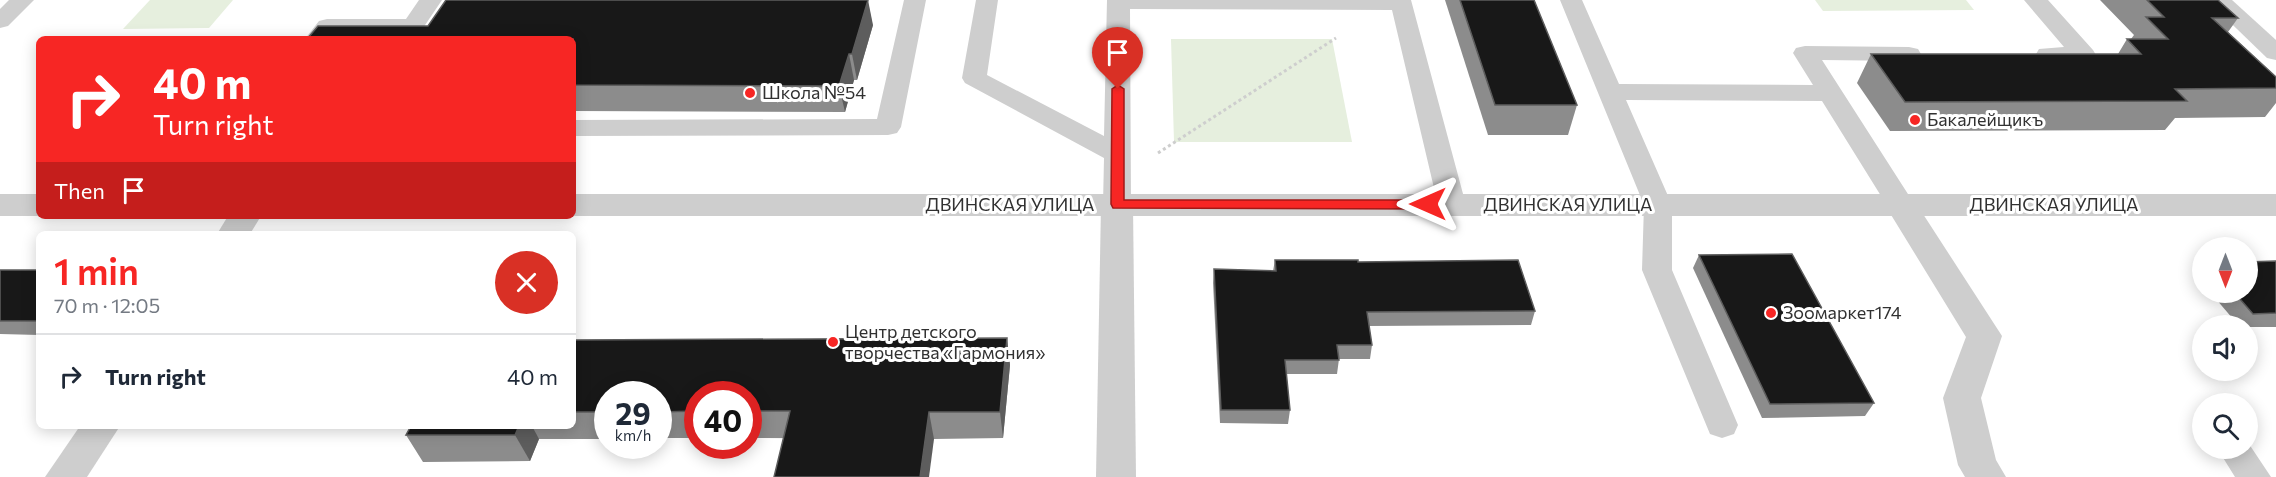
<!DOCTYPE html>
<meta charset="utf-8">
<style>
:root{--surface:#fff;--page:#f2f2f3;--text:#1f2937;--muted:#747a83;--line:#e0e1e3;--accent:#f72624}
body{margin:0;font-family:Commissioner,sans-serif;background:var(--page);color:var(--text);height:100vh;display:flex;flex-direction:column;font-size:22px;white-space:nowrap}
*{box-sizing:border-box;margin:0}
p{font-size:20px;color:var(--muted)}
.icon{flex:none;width:33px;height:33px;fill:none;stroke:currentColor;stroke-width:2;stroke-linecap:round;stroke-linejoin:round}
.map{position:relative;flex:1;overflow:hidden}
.details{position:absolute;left:36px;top:231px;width:540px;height:198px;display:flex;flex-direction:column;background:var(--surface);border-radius:9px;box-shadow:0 3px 15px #0003}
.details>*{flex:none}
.top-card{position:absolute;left:36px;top:36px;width:540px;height:183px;border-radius:9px;box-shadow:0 3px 15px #0003;background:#f72624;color:#fff;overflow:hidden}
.needle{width:39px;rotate:180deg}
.controls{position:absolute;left:2192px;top:237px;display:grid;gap:12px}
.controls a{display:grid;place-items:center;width:66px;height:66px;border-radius:50%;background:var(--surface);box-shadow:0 3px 15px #0003;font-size:30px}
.speed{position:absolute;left:594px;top:381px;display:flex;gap:12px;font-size:30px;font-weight:700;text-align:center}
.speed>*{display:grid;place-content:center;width:78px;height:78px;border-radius:50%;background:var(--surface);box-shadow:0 3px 15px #0003;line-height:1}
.speed small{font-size:15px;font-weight:400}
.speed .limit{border:9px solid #d22;background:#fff;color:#111}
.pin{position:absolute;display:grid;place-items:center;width:51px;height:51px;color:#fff;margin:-62px -26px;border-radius:50% 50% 50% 0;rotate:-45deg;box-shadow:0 0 6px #0007}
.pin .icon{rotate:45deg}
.me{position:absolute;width:66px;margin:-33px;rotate:270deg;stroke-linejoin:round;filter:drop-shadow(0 0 4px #0008)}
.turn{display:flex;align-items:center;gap:21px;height:126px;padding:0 18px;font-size:27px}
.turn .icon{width:78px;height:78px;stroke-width:2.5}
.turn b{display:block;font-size:42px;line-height:51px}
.then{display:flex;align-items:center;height:57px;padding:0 18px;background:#0003;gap:12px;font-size:22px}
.round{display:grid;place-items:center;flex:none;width:63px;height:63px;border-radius:32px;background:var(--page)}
.headline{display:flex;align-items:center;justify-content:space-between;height:102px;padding:0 18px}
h1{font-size:36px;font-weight:600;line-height:45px;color:var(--accent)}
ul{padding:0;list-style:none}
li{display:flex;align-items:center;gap:18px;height:84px;padding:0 18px;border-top:2px solid var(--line)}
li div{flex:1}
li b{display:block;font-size:22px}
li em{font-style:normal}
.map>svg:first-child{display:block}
.green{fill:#e6efde}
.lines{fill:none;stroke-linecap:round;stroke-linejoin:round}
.path{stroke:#cecece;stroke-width:3;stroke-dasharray:3 3;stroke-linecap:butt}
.service{fill:#cecece;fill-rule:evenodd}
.minor{fill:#cecece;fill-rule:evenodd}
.tertiary{fill:#cecece;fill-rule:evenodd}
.wall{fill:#8c8c8c}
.shaded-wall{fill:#5d5d5d}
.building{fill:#181818;stroke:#5d5d5d;stroke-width:1.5}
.route{fill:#f72624;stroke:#a11917;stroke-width:1.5}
.poi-dot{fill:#f72624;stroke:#fff;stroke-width:2}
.labels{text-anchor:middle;stroke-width:6;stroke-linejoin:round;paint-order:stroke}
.poi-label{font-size:18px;fill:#313131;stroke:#fff;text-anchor:start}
.street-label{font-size:18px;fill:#313131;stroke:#fff}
</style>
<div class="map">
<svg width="2276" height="477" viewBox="0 0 2276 477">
<rect width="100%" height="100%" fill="#fff"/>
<g class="green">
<polygon points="150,0 233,0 209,28 123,29"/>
<polygon points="1815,0 1966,0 1974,10 1823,11"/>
<polygon points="1171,39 1332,39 1352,142 1174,142"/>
</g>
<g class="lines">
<polyline class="path" points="1158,153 1336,38"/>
<g class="service">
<polygon points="9,0 34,0 8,26 0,28 0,9"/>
<polygon points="419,0 442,0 421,31 413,33 334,33 329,39 305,39 319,21 327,19 406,19"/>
<polygon points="904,0 926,0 901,127 897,133 888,135 573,136 573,120 877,119"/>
<polygon points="976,0 998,0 987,75 1104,136 1107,0 1411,0 1466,205 1462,212 1452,214 1442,212 1438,205 1392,10 1130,9 1131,205 1127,212 1117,214 1107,212 1103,205 1104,158 965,83 962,78"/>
<polygon points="1560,0 1582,0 1619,84 1813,85 1793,53 1796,48 1805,46 1909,47 1918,49 1921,54 1918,59 1909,61 1822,60 1915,205 1911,212 1901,214 1891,212 1822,101 1626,100 1672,205 1672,270 1738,425 1734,434 1722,438 1710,434 1642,270 1644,205"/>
<polygon points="2024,0 2048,0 2093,50 2096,55 2093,60 2084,62 2039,59 2036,54 2039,49 2064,47"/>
<polygon points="2207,0 2232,0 2276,40 2276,60 2267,58"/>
<polygon points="2247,441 2271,477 2235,477 2217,448 2247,448"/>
</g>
<g class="minor">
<polygon points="1117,194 1128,197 1133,205 1136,477 1096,477 1101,205 1106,197"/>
<polygon points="1901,194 1912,197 2002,336 1981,398 1996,460 2006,477 1965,477 1958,465 1943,398 1966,337 1885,205 1890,197"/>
<polygon points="228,216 261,216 250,234 217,234"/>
<polygon points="80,426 120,426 87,477 45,477"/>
</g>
<g class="tertiary">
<rect x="0" y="194" width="39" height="22"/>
<rect x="573" y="194" width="1703" height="22"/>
</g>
</g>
<g class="wall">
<polygon points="1445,0 1534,0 1577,105 1568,135 1488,135"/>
<polygon points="2100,0 2218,0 2238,18 2228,32 2276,77 2276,103 2265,117 2175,118 2165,130 1890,131 1857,83 1871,54 2118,54 2127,39 2131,39 2134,35"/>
<polygon points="873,25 857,80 854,80 845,112 573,111 573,39"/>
<polygon points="1699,255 1874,403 1865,416 1762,418 1693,268"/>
<polygon points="1275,260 1358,262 1535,311 1531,325 1369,326 1372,345 1370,359 1339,359 1337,374 1286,374 1290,410 1288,424 1220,423 1213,283 1214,269 1273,271"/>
<polygon points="2276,261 2276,327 2247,327 2247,326 2239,326 2210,292 2247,292"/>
<polygon points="2202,269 2202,283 2196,276"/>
<polygon points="0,270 39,270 39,335 0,334"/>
<polygon points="1007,338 1010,365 1003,438 934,439 748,438 748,394 698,394 698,438 658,438 658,394 608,394 608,439 539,439 530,461 423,462 406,435 411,426 573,426 573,340"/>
</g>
<g class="shaded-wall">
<polygon points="868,0 873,25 857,80 852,54"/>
<polygon points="849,54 854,80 845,112 839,86"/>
<polygon points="1007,338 1010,365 1003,438 1000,412"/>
<polygon points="929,412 934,439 929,477 920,477"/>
<polygon points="519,426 532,426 539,439 530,461 515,435"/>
</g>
<g class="building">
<polygon points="446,0 868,0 852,54 849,54 839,86 573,85 573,39 307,39 318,26 428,26"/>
<polygon points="1460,0 1534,0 1577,105 1495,105"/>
<polygon points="2147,0 2218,0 2238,18 2212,18 2276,77 2276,88 2175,89 2187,101 1905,102 1871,54 2141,54 2127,39 2168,39 2146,17 2164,17"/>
<polygon points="1792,254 1874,403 1770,404 1699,255"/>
<polygon points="1275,260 1358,260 1358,262 1518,260 1535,311 1367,312 1372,345 1337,345 1339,360 1285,360 1290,410 1221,410 1214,269 1276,271"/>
<polygon points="2276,261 2276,313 2253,314 2234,292 2247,292 2247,262"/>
<rect x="0" y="270" width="39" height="51"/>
<polygon points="1007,338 1000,412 929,412 920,477 774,477 790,411 748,411 748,394 698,394 698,411 658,412 658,394 608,394 608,412 573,412 573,340"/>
<polygon points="411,426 519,426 515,435 406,435"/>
</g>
<polygon class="route" points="1118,85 1124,89 1124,200 1428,200 1435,204 1428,209 1113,208 1111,204 1112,89"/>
<g class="poi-dot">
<circle cx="750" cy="93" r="6"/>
<circle cx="1915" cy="120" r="6"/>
<circle cx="1771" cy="313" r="6"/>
<circle cx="833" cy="342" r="6"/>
</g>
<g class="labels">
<g class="poi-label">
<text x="762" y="99">Школа №54</text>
<text x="1927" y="126">Бакалейщикъ</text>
<text x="1783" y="319">Зоомаркет174</text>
<text x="845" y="338">Центр детского<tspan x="845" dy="21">творчества «Гармония»</tspan></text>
</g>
<g class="street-label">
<text x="1010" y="211">ДВИНСКАЯ УЛИЦА</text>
<text x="1568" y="211">ДВИНСКАЯ УЛИЦА</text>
<text x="2054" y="211">ДВИНСКАЯ УЛИЦА</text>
</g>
</g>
</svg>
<div class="controls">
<a><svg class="needle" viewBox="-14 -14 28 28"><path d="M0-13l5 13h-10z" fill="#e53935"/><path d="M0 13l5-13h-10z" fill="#747a83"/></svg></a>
<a><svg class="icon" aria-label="sound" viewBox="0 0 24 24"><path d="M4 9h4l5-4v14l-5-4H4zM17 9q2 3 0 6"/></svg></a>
<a><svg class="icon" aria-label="search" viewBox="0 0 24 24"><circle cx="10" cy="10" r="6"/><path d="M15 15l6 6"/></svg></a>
</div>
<div class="speed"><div>29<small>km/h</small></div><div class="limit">40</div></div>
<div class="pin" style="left:1118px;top:89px;background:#d93025"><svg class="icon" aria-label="arrive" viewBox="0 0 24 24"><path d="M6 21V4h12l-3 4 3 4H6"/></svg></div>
<svg class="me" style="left:1428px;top:204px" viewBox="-20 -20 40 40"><path d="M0-17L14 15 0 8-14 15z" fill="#f72624" stroke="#fff" stroke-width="4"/></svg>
<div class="top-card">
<div class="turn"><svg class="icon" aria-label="right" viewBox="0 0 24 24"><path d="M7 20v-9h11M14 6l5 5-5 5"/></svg><div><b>40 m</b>Turn right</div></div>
<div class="then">Then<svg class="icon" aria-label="arrive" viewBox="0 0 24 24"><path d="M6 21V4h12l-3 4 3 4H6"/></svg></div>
</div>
<section class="details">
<div class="headline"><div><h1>1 min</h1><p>70 m · 12:05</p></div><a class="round" style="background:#d93025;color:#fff"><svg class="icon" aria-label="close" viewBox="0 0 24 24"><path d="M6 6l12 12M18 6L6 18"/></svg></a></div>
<ul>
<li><svg class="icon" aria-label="right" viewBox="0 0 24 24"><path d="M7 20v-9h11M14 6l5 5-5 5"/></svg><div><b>Turn right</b></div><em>40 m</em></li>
</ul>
</section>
</div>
